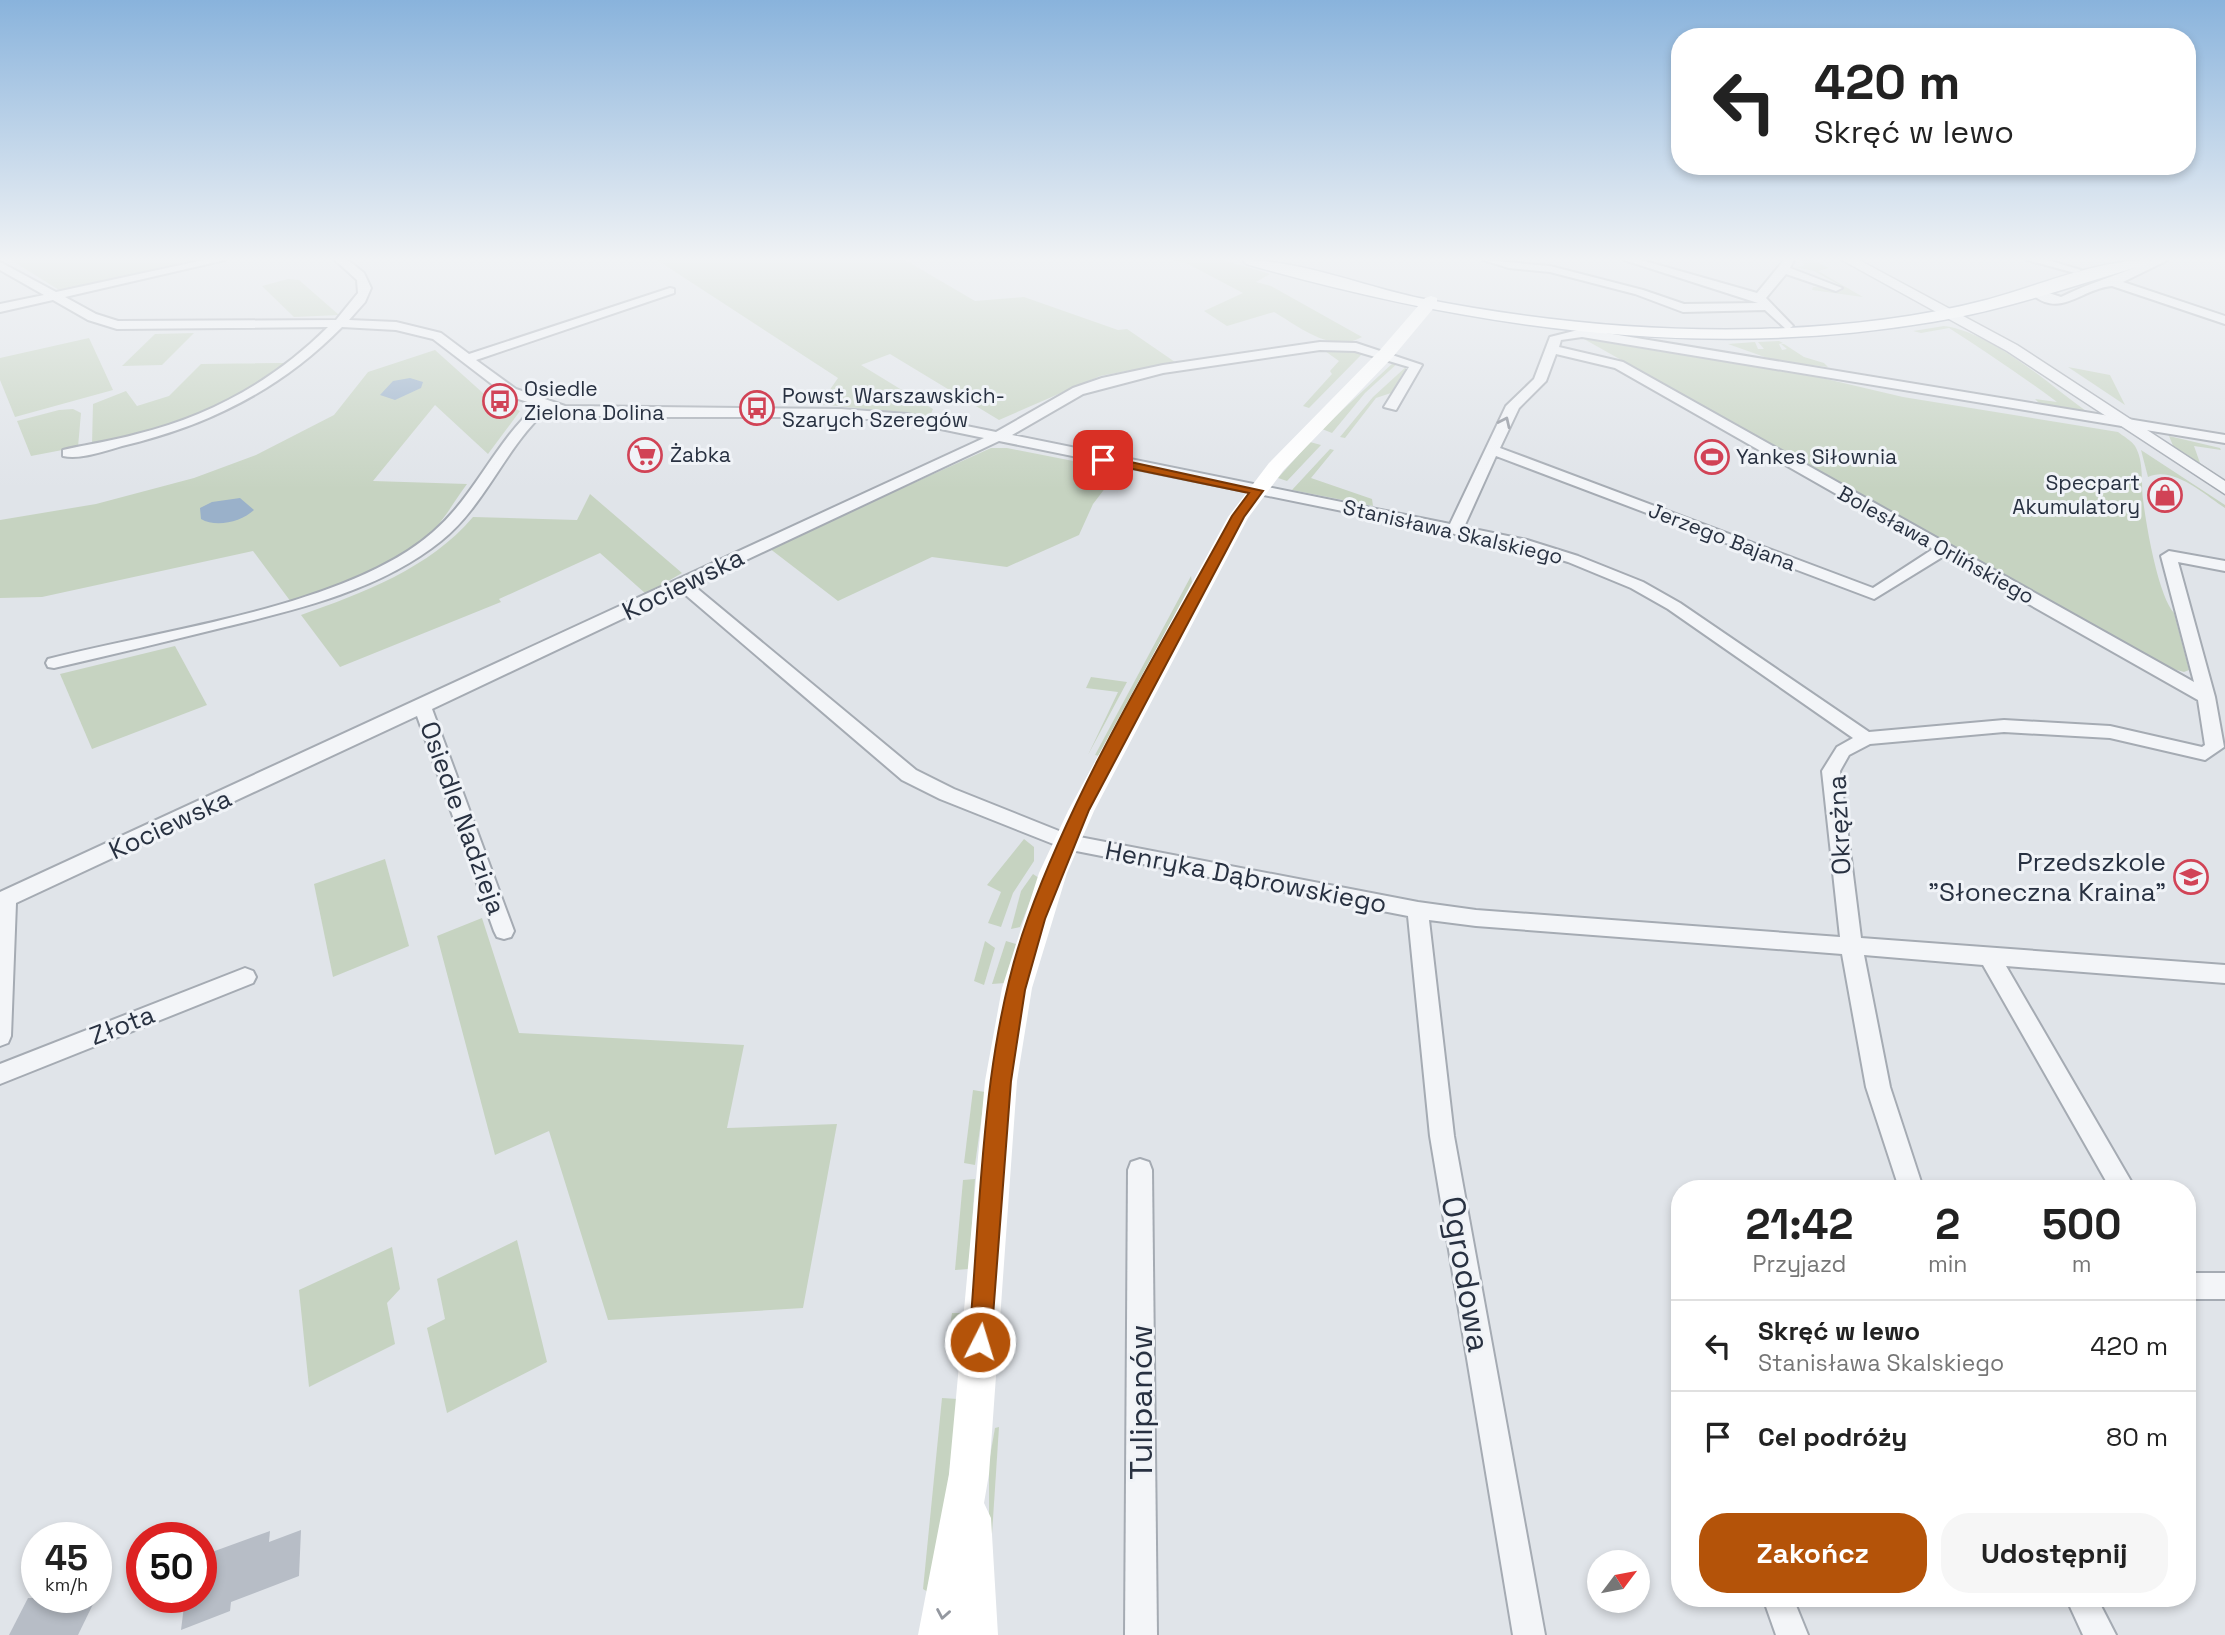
<!DOCTYPE html>
<html lang="pl">
<meta charset="utf-8">
<style>
:root{--surface:#fff;--page:#f6f6f6;--text:#222;--muted:#767676;--line:#e0e0e0;--accent:#b45309}
body{margin:0;font-family:"Space Grotesk",sans-serif;background:var(--page);color:var(--text);height:100vh;display:flex;flex-direction:column;font-size:26px;white-space:nowrap}
*{box-sizing:border-box;margin:0}
p{font-size:23px;color:var(--muted)}
.icon{flex:none;width:38px;height:38px;fill:none;stroke:currentColor;stroke-width:2;stroke-linecap:round;stroke-linejoin:round}
.map{position:relative;flex:1;overflow:hidden}
.drawer{position:absolute;left:1671px;top:1180px;width:525px;height:427px;display:flex;flex-direction:column;background:var(--surface);border-radius:28px;box-shadow:0 4px 10px #0003}
.drawer>*{flex:none}
.banner{position:absolute;left:1671px;top:28px;width:525px;height:147px;border-radius:28px;box-shadow:0 4px 10px #0003;background:#fff;color:var(--text);overflow:hidden}
.needle{width:46px;rotate:58deg}
.buttons{position:absolute;left:1587px;top:1550px;display:grid;gap:14px}
.buttons a{display:grid;place-items:center;width:63px;height:63px;border-radius:50%;background:var(--surface);box-shadow:0 4px 10px #0003;font-size:35px}
.speed{position:absolute;left:21px;top:1522px;display:flex;gap:14px;font-size:35px;font-weight:700;text-align:center}
.speed>*{display:grid;place-content:center;width:91px;height:91px;border-radius:50%;background:var(--surface);box-shadow:0 4px 10px #0003;line-height:1}
.speed small{font-size:18px;font-weight:400}
.speed .limit{border:10px solid #d22;background:#fff;color:#111}
.pin{position:absolute;display:grid;place-items:center;width:60px;height:60px;color:#fff;margin:-30px;border-radius:14px;box-shadow:0 4px 10px #0006}
.me{position:absolute;width:77px;margin:-38px;rotate:5deg;stroke-linejoin:round;filter:drop-shadow(0 0 5px #0008)}
.turn{display:flex;align-items:center;gap:24px;height:147px;padding:0 28px;font-size:32px}
.turn .icon{width:91px;height:91px;stroke-width:2.5}
.turn b{display:block;font-size:49px;line-height:60px}
.eta{display:flex;justify-content:space-evenly;align-items:center;height:119px;text-align:center}
.eta b{font-size:42px;font-weight:600;line-height:49px}
.primary-button{display:flex;gap:14px;margin-top:auto;padding:14px 28px}
.primary-button a{flex:1;height:80px;border-radius:28px;background:var(--accent);color:#fff;font-size:28px;font-weight:600;line-height:80px;text-align:center}
.primary-button a+a{background:var(--page);color:var(--text)}
ul{padding:0;list-style:none}
li{display:flex;align-items:center;gap:21px;height:91px;padding:0 28px;border-top:2px solid var(--line)}
li div{flex:1}
li b{display:block;font-size:26px}
li em{font-style:normal}
.map>svg:first-child{display:block}
.green{fill:#c6d3c1}
.water{fill:#9ab1ca}
.building{fill:#b7bdc6}
.lines{fill:none;stroke-linecap:round;stroke-linejoin:round}
.minor-casing{stroke:#a5abb3;stroke-width:4}
.tertiary-casing{stroke:#a5abb3;stroke-width:3}
.primary-casing{stroke:#9fa8b5;stroke-width:3}
.minor{fill:#f3f5f8;fill-rule:evenodd}
.tertiary{fill:#f3f5f8;fill-rule:evenodd}
.secondary{fill:#fff;fill-rule:evenodd}
.primary{fill:#fff;fill-rule:evenodd}
.oneway{stroke:#8e939c}
.oneway2{stroke:#9498a0}
.route{fill:#b45309;stroke:#753606;stroke-width:2}
.labels{text-anchor:middle;stroke-width:6;stroke-linejoin:round;paint-order:stroke}
.far-poi-label{font-size:21px;fill:#283141;stroke:#f0f3f7;text-anchor:start}
.far-street-label{font-size:21px;fill:#283141;stroke:#f0f3f7}
.street-label{font-size:26px;fill:#283141;stroke:#f0f3f7}
.poi-label{font-size:26px;fill:#283141;stroke:#f0f3f7;text-anchor:end}
.near-street-label{font-size:32px;fill:#283141;stroke:#f0f3f7}
</style>
<div class="map">
<svg width="2225" height="1635" viewBox="0 0 2225 1635">
<rect width="100%" height="100%" fill="#e0e4e9"/>
<g class="green">
<polygon points="11,260 207,260 77,289 59,290"/>
<polygon points="657,260 905,260 975,301 1024,297 1118,330 1127,329 1175,362 1100,376 999,420 890,354 861,365 933,409 930,416 820,404 838,378"/>
<path d="M1172,260H1223L1270,274L1256,282L1271,286L1362,337C1331,354 1300,327 1274,312L1227,326L1204,311L1243,293L1186,263Z"/>
<polygon points="1802,260 1813,260 1829,268 1818,271 1863,297 1812,290 1813,287 1843,287 1814,271 1794,267 1804,266"/>
<polygon points="288,279 299,280 339,315 294,317 262,286"/>
<path d="M1944,326C1992,332 2051,386 2090,414L2041,405L2035,399L2057,402C2022,376 1985,351 1949,328L1921,333L1913,331Z"/>
<polygon points="194,333 162,365 122,366 155,334"/>
<polygon points="89,338 113,390 15,417 0,380 0,358"/>
<path d="M1584,339L1822,378L1903,397L2118,432C2123,436 2132,441 2135,446C2144,461 2141,482 2143,499C2146,525 2158,595 2174,613L2189,670L2184,672L2166,667Z"/>
<polygon points="1779,341 1783,343 1779,344 1782,350 1787,349 1781,344 1784,344 1804,357 1824,363 1828,367 1776,361 1728,344 1755,342 1758,349 1764,349 1758,342"/>
<polygon points="1344,349 1363,353 1309,408 1303,406 1332,374 1330,371 1339,361 1325,351 1316,351"/>
<path d="M435,350L484,394L520,411L488,454L435,405L373,481L467,484C454,501 443,523 427,536C389,569 338,586 291,602L253,551L42,597L0,598V520L96,504L194,478L256,455L334,415L368,372Z"/>
<polygon points="1400,361 1365,393 1332,433 1322,429 1394,362"/>
<path d="M285,363C231,412 162,430 92,445L93,404L126,391L137,406L169,396L201,364Z"/>
<polygon points="1408,365 1391,393 1376,398 1345,438 1340,437 1373,397"/>
<polygon points="2068,367 2110,375 2125,405"/>
<polygon points="73,409 81,413 78,447 31,456 17,421 59,410"/>
<polygon points="2169,436 2220,448 2221,450 2194,446 2200,463 2225,480 2174,448"/>
<polygon points="1310,442 1321,445 1287,481 1278,478"/>
<polygon points="991,448 1007,448 1119,470 1093,504 1079,535 1007,567 932,557 838,601 769,548"/>
<polygon points="1330,449 1334,450 1311,478 1372,499 1373,506 1292,490"/>
<path d="M2141,450L2225,505V508C2205,495 2173,465 2148,477Z"/>
<path d="M590,494L682,573L646,594L600,553L499,599L501,602L340,667L301,615C363,593 430,568 473,517L577,520Z"/>
<polygon points="1191,576 1192,582 1099,756 1095,755"/>
<polygon points="175,646 207,705 92,749 60,674"/>
<polygon points="1091,677 1127,682 1088,755 1118,692 1086,688"/>
<polygon points="1024,839 1034,847 1034,861 1013,893 1001,927 988,923 1001,892 987,885"/>
<polygon points="385,859 409,946 333,977 314,884"/>
<polygon points="1033,874 1039,878 1020,927 1011,929 1021,891"/>
<polygon points="482,918 519,1033 744,1045 727,1128 837,1124 803,1308 608,1320 549,1131 495,1155 437,936"/>
<polygon points="985,941 995,948 984,985 974,981"/>
<polygon points="1006,941 1016,944 1005,983 992,984"/>
<polygon points="973,1090 985,1092 975,1165 964,1163"/>
<polygon points="975,1179 969,1269 955,1270 963,1180"/>
<polygon points="517,1240 547,1362 447,1413 427,1328 445,1319 437,1279"/>
<polygon points="392,1247 400,1289 387,1303 395,1344 309,1387 299,1290"/>
<polygon points="952,1313 963,1313 965,1316 962,1347 947,1345"/>
<polygon points="942,1398 958,1399 935,1596 923,1589"/>
<polygon points="999,1427 992,1534 989,1530 989,1462 995,1428"/>
</g>
<g class="water">
<polygon points="410,378 423,382 421,388 395,400 380,395 393,381"/>
<path d="M240,498L254,510C241,522 216,528 201,519L200,508L212,502Z"/>
</g>
<g class="building">
<polygon points="301,1530 299,1576 231,1602 230,1611 181,1630 185,1598 201,1598 201,1556 270,1531 269,1542"/>
<polygon points="28,1598 96,1598 78,1635 9,1635"/>
</g>
<g class="lines">
<g class="minor-casing">
<g id="minor">
<path d="M204,260H225L65,297L96,314L118,321L336,320L358,293L357,280L335,260H348L364,273L371,288L365,302L349,320L396,322L441,333L469,354L670,288L674,289V293L476,360L516,389L565,406L841,409L907,414L996,432L1073,388L1102,378L1163,365L1320,342L1356,343L1422,365L1396,410L1384,407L1409,367L1355,351L1320,350L1163,373L1083,394L1012,435L1450,524L1506,406L1534,379L1550,337L1582,329L2225,435V443L1582,337L1561,340L1559,347L1623,362L2194,682L2161,556L2169,551L2225,561V571L2178,562L2215,697L2224,747L2205,760L2110,738L2004,732L1870,744L1849,755L1840,771L1861,938L2225,965V983L2006,966L2135,1188H2110L1983,965L1864,955L1890,1087L1923,1188H1899L1866,1087L1842,954L1476,926L1429,920L1454,1136L1545,1635H1513L1430,1136L1408,916L1066,849L940,799L902,780L681,591L432,709L514,931L511,937L504,939L497,937L494,931L417,716L16,903L11,1036L8,1043L0,1046V892L984,438L907,422L841,417H615L563,414L548,409C505,447 486,505 441,541C380,590 299,609 225,627C168,641 111,655 54,668L48,667L46,663L48,659C159,630 348,607 433,532C475,496 495,442 537,405L506,395L433,339L396,330L342,327C280,390 207,426 122,446C105,451 80,460 63,456V450C88,444 113,441 137,434C210,416 275,380 328,327L117,329L88,320L53,300L0,312V304L44,295L0,270V262L56,292ZM1556,354L1615,368L1933,549L1873,588L1500,448L1519,408L1546,381ZM999,441L1519,547L1568,562L1631,588L1668,609L1853,738L1837,747L1822,771L1840,937L1476,910L1418,902L1069,835L954,789L916,770L693,585ZM1496,456L1874,599L1944,556L2198,700L2205,745L2202,747L2110,726L2004,720L1869,732L1680,603L1643,582L1578,556L1527,540L1464,527Z"/>
<polygon points="1483,260 1550,266 1643,290 1684,304 1758,303 1624,260 1641,260 1757,293 1784,260 1794,260 1790,268 1842,288 1836,291 1786,274 1766,298 1793,326 1787,330 1765,310 1683,312 1635,294 1550,272 1509,268"/>
<polygon points="2027,260 2047,260 2081,270 2075,273"/>
<path d="M2153,260H2168L2123,282L2225,316V324L2112,286C2079,289 2060,321 2028,291L2034,288L2061,297C2091,282 2122,274 2153,260Z"/>
<polygon points="245,968 253,971 256,977 253,983 0,1084 0,1064"/>
<polygon points="1140,1159 1149,1162 1152,1170 1157,1635 1125,1635 1128,1170 1131,1162"/>
<rect x="2188" y="1273" width="37" height="26"/>
<polygon points="1763,1598 1793,1598 1808,1635 1776,1635"/>
<polygon points="2066,1598 2097,1598 2116,1635 2083,1635"/>
</g>
</g>
<g class="tertiary-casing">
<polygon id="tertiary" points="1842,260 1859,260 2017,345 2225,481 2225,494 2007,351"/>
</g>
<g class="primary-casing">
<path id="primary" d="M1243,260C1299,260 1363,286 1419,298C1531,320 1646,332 1761,329C1835,327 1913,319 1986,300C2039,286 2095,260 2150,260L2147,264C2076,285 2005,310 1932,322C1700,361 1471,328 1246,264Z"/>
</g>
<use href="#minor" class="minor"/>
<use href="#tertiary" class="tertiary"/>
<polygon class="secondary" points="1431,296 1437,298 1437,304 1392,358 1283,471 1248,518 1094,811 1067,873 1032,988 1017,1081 989,1474 984,1503 991,1518 998,1635 918,1635 949,1474 985,1081 1002,988 1039,873 1068,811 1228,517 1269,463 1380,350 1425,298"/>
<use href="#primary" class="primary"/>
</g>
<defs><path id="oneway-chevron" d="M-2-3.5L2.5 0L-2 3.5" fill="none" stroke-width="1.6" stroke-linecap="round" stroke-linejoin="round" transform="scale(1.75)"/></defs>
<use class="oneway" href="#oneway-chevron" transform="translate(1505 422) rotate(-65)"/>
<use class="oneway2" href="#oneway-chevron" transform="translate(943 1614) rotate(100)"/>
<linearGradient id="sky" x2="0" y2="1"><stop stop-color="#89b3dc"/><stop offset="0.53" stop-color="#f1f3f5"/><stop offset="1" stop-color="#f1f3f5" stop-opacity="0"/></linearGradient>
<rect width="2225" height="489" fill="url(#sky)"/>
<path class="route" d="M1103,456L1263,491L1244,517L1089,810L1045,919L1025,990L1011,1081L991,1342L988,1349L980,1353L972,1349L969,1342C981,1205 981,1046 1028,918C1079,777 1161,647 1232,516L1249,493L1099,462V457Z"/>
<defs>
<g id="bus-ring" transform="scale(1.75)"><circle r="9.5" fill="#f0f3f7" stroke="#d14356" stroke-width="1.5"/><path d="M-5-6H5V4H4V6H2V4H-2V6H-4V4H-5ZM-3.5-4V0h7V-4ZM-3.5 1.2v1.5H-2V1.2ZM2 1.2v1.5H3.5V1.2Z" fill="#d14356"/></g>
<g id="supermarket-ring" transform="scale(1.75)"><circle r="9.5" fill="#f0f3f7" stroke="#d14356" stroke-width="1.5"/><path d="M-6-5.5h2.5l.6 2H6L4.5 2H-2.5L-4.4-4H-6ZM-1.5 3.2a1.3 1.3 0 1 0 .1 0ZM3 3.2a1.3 1.3 0 1 0 .1 0Z" fill="#d14356"/></g>
<g id="stadium-ring" transform="scale(1.75)"><circle r="9.5" fill="#f0f3f7" stroke="#d14356" stroke-width="1.5"/><path d="M0-5a6.5 5 0 1 0 0 10a6.5 5 0 1 0 0-10ZM-3.5-1.8h7v3.6h-7Z" fill="#d14356"/></g>
<g id="shop-ring" transform="scale(1.75)"><circle r="9.5" fill="#f0f3f7" stroke="#d14356" stroke-width="1.5"/><path d="M-5-2.5h2.3a2.7 3.5 0 0 1 5.4 0H5L5.5 6h-11ZM-1.5-2.5h3a1.5 2.3 0 0 0-3 0Z" fill="#d14356"/></g>
<g id="school-ring" transform="scale(1.75)"><circle r="9.5" fill="#f0f3f7" stroke="#d14356" stroke-width="1.5"/><path d="M0-5L7-2L0 1L-7-2ZM-4 1L0 2.5L4 1V4Q0 6-4 4Z" fill="#d14356"/></g>
</defs>
<g fill-rule="evenodd">
<use href="#bus-ring" x="500" y="401"/>
<use href="#bus-ring" x="757" y="408"/>
<use href="#supermarket-ring" x="645" y="455"/>
<use href="#stadium-ring" x="1712" y="457"/>
<use href="#shop-ring" x="2165" y="495"/>
<use href="#school-ring" x="2191" y="877"/>
</g>
<g class="labels">
<g class="far-poi-label">
<text x="524" y="396">Osiedle<tspan x="524" dy="24">Zielona Dolina</tspan></text>
<text x="782" y="403">Powst. Warszawskich-<tspan x="782" dy="24">Szarych Szeregów</tspan></text>
<text x="670" y="462">Żabka</text>
<text x="1736" y="464">Yankes Siłownia</text>
<text x="2140" y="490" text-anchor="end">Specpart<tspan x="2140" dy="24">Akumulatory</tspan></text>
</g>
<g class="far-street-label">
<text transform="translate(1453 532) rotate(13)" y="7">Stanisława Skalskiego</text>
<text transform="translate(1722 537) rotate(21)" y="7">Jerzego Bajana</text>
<text transform="translate(1936 545) rotate(29)" y="7">Bolesława Orlińskiego</text>
</g>
<g class="street-label">
<text transform="translate(683 584) rotate(-26)" y="9">Kociewska</text>
<text transform="translate(463 818) rotate(70)" y="9">Osiedle Nadzieja</text>
<text transform="translate(170 824) rotate(-25)" y="9">Kociewska</text>
<text transform="translate(1839 825) rotate(-93)" y="9">Okrężna</text>
<text transform="translate(1246 877) rotate(11)" y="9">Henryka Dąbrowskiego</text>
<text transform="translate(122 1025) rotate(-21)" y="9">Złota</text>
</g>
<g class="poi-label">
<text x="2166" y="871">Przedszkole<tspan x="2166" dy="30">"Słoneczna Kraina"</tspan></text>
</g>
<g class="near-street-label">
<text transform="translate(1466 1274) rotate(80)" y="11">Ogrodowa</text>
<text transform="translate(1141 1402) rotate(-90)" y="11">Tulipanów</text>
</g>
</g>
</svg>
<div class="buttons">
<a><svg class="needle" viewBox="-14 -14 28 28"><path d="M0-13l5 13h-10z" fill="#e53935"/><path d="M0 13l5-13h-10z" fill="#767676"/></svg></a>
</div>
<div class="speed"><div>45<small>km/h</small></div><div class="limit">50</div></div>
<div class="pin" style="left:1103px;top:460px;background:#d93025"><svg class="icon" aria-label="arrive" viewBox="0 0 24 24"><path d="M6 21V4h12l-3 4 3 4H6"/></svg></div>
<svg class="me" style="left:980px;top:1342px" viewBox="-20 -20 40 40"><circle r="17" fill="#b45309" stroke="#fff" stroke-width="3"/><path d="M0-11L8 9 0 5-8 9z" fill="#fff"/></svg>
<div class="banner">
<div class="turn"><svg class="icon" aria-label="left" viewBox="0 0 24 24"><path d="M17 20v-9H6M10 6l-5 5 5 5"/></svg><div><b>420 m</b>Skręć w lewo</div></div>
</div>
<section class="drawer">
<div class="eta">
<div><b>21:42</b><p>Przyjazd</p></div>
<div><b>2</b><p>min</p></div>
<div><b>500</b><p>m</p></div>
</div>
<ul>
<li><svg class="icon" aria-label="left" viewBox="0 0 24 24"><path d="M17 20v-9H6M10 6l-5 5 5 5"/></svg><div><b>Skręć w lewo</b><p>Stanisława Skalskiego</p></div><em>420 m</em></li>
<li><svg class="icon" aria-label="arrive" viewBox="0 0 24 24"><path d="M6 21V4h12l-3 4 3 4H6"/></svg><div><b>Cel podróży</b></div><em>80 m</em></li>
</ul>
<div class="primary-button"><a>Zakończ</a><a>Udostępnij</a></div>
</section>
</div>
